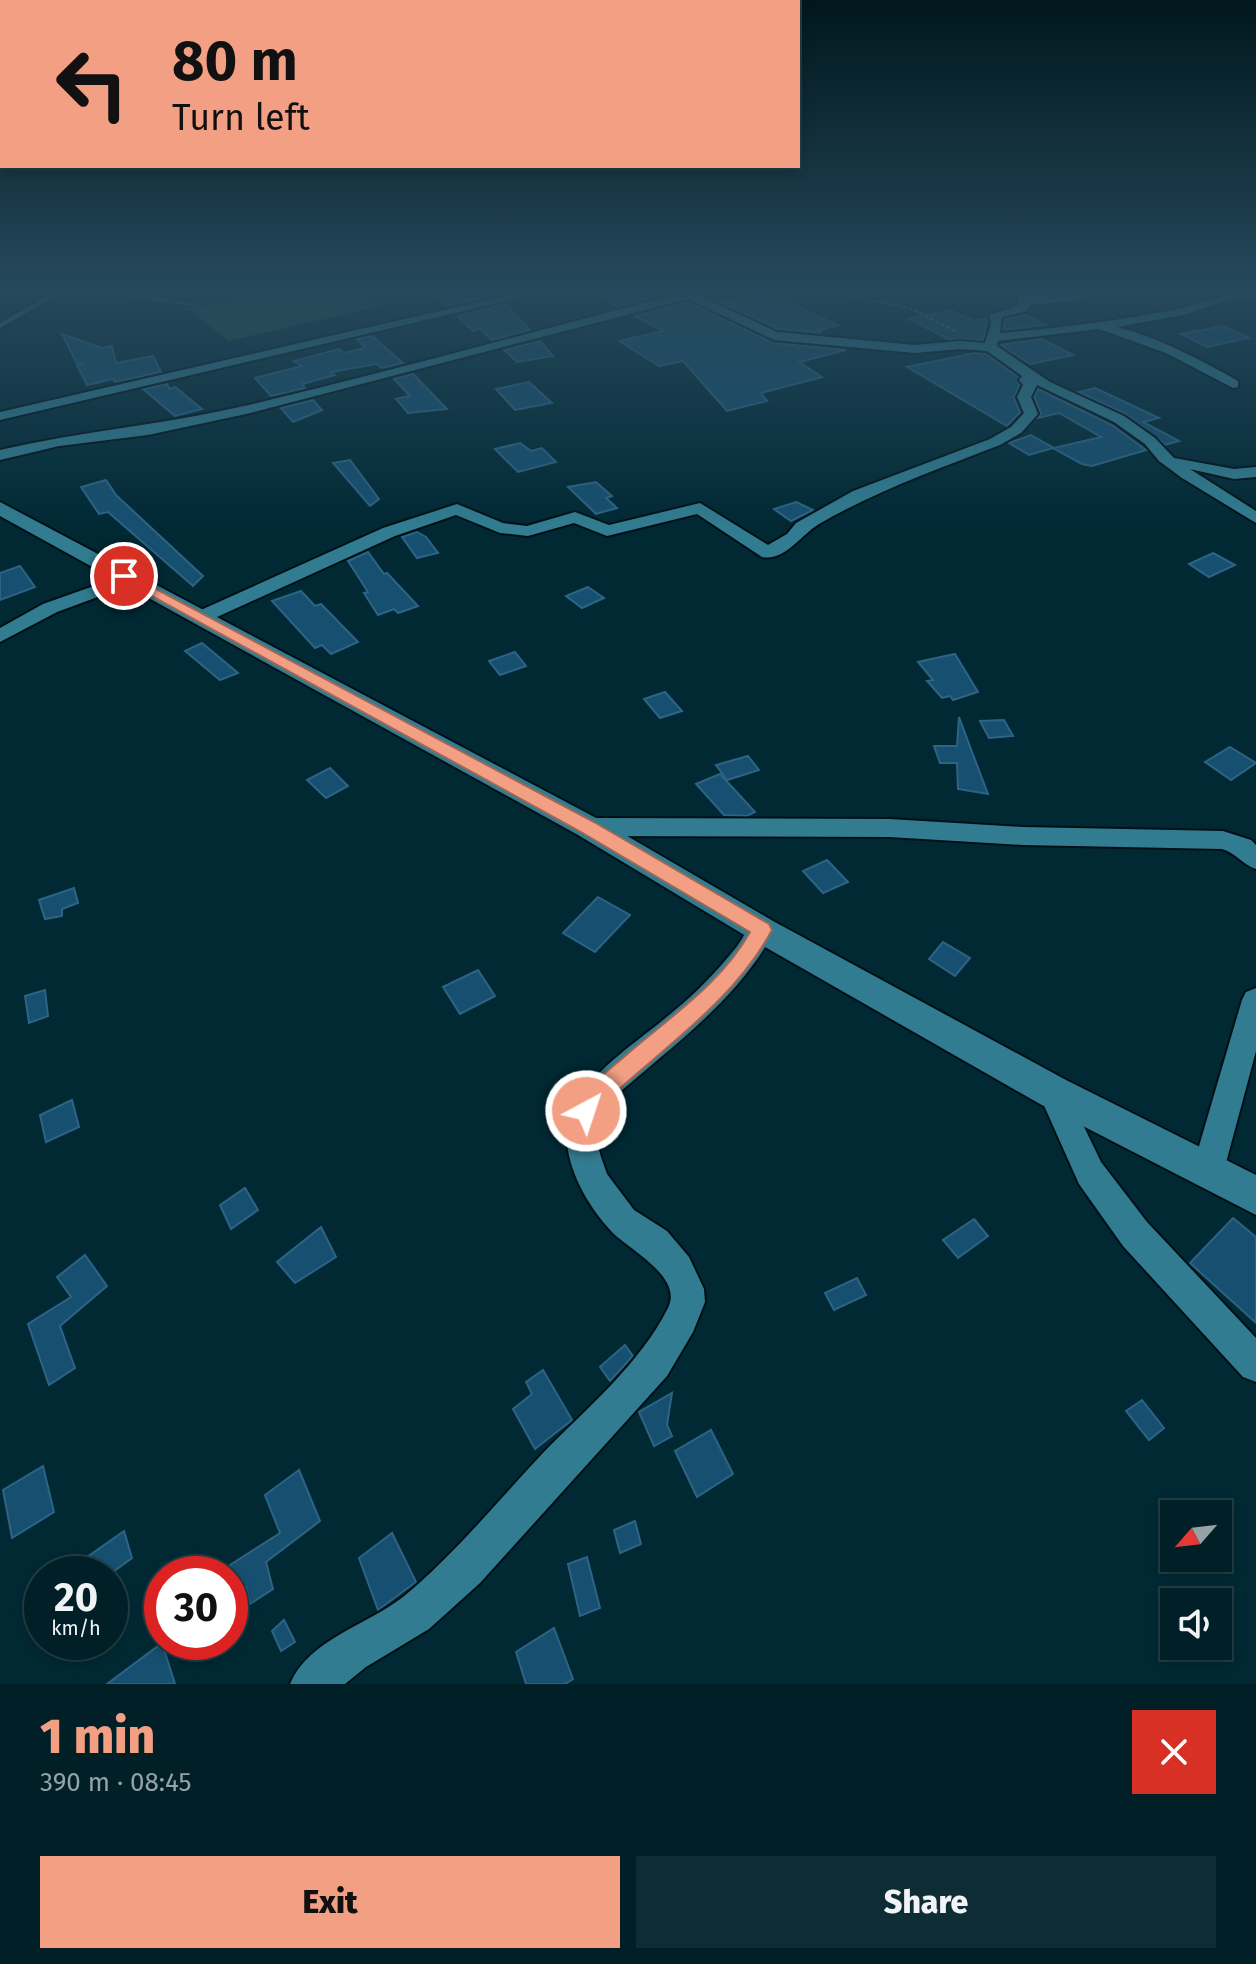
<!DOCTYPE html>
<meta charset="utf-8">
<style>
:root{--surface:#001f27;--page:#0e2c33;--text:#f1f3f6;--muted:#95a2a7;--line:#223d44;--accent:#f39f84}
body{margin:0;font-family:"Fira Sans",sans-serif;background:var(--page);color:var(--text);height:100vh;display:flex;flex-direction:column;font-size:30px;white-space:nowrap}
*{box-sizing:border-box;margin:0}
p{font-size:26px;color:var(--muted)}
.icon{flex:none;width:44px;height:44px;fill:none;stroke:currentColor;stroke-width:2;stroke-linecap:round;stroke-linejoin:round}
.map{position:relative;height:1684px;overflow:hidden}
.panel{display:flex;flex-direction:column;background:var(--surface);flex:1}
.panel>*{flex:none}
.top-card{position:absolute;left:0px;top:0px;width:800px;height:168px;box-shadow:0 4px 12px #0003,0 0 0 2px var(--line);background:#f39f84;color:#111;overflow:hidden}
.needle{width:52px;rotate:242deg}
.buttons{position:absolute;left:1160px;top:1500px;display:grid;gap:16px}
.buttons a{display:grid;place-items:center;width:72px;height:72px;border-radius:0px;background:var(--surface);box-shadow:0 4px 12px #0003,0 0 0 2px var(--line);font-size:40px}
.speed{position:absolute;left:24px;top:1556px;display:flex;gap:16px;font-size:40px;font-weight:700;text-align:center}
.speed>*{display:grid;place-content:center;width:104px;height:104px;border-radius:50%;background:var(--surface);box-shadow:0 4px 12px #0003,0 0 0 2px var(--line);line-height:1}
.speed small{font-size:20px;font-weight:400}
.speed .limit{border:12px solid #d22;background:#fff;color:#111}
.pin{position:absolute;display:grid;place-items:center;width:68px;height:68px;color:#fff;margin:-34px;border:4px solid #fff;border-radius:50%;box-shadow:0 2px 8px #0007}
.me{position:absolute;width:88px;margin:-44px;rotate:40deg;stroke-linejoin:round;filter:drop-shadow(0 0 6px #0008)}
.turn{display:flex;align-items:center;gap:28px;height:168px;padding:0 40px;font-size:36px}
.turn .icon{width:104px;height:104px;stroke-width:2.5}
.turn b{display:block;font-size:56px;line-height:68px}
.round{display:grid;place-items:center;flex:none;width:84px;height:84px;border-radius:0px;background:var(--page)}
.summary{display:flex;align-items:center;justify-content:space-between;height:136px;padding:0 40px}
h1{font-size:48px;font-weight:800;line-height:60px;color:var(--accent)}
.cta{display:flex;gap:16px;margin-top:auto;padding:16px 40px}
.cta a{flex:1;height:92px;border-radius:0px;background:var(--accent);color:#111;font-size:32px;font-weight:800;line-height:92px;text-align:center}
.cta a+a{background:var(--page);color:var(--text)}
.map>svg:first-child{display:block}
.green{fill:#1b573a}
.building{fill:#164f70;stroke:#2d6485;stroke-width:2}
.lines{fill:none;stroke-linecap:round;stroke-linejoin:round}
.service-casing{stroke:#001016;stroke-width:4}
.minor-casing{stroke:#001016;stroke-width:4}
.tertiary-casing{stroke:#001016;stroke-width:4}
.path{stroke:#668c97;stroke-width:2;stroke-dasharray:4 2;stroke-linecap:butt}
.service{fill:#317c90;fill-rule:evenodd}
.minor{fill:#317c90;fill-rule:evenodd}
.tertiary{fill:#317c90;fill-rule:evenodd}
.route{fill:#f39f84;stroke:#9e6756;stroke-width:2}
</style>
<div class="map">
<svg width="1256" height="1684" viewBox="0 0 1256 1684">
<rect width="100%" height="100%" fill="#002934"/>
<polygon class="green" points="273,291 355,291 381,306 228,341 189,309"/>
<g class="building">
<polygon points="472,291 494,291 497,295 446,306 437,298"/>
<polygon points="590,291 640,293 675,291 618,307"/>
<polygon points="761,295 774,301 780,299 838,325 817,331 821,333 778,329 722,303"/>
<polygon points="688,302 773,343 846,350 799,362 822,377 761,393 767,401 727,411 683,361 659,366 619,341 663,331 635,316"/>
<polygon points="506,304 530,330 492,340 480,329 473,331 457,316"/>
<polygon points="950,310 974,321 987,319 983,340 948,339 909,319"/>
<polygon points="1025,315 1046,325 1003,330 1005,319"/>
<polygon points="1223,326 1249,338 1207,347 1181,334"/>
<polygon points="62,334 102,348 112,346 116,363 153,356 161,372 115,382 113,379 87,385 77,365 82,364 76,362"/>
<polygon points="372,336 403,363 382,368 376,364 331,372 335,375 302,384 305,388 271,396 255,378 302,366 294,361 339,349 344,353 365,348 357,339"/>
<polygon points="1041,339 1073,355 1030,364 1000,345"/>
<polygon points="540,341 553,356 517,362 504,350"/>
<polygon points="975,353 986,354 1018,377 1019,385 1014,398 1020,412 1007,426 907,367"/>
<polygon points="413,374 447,409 408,413 396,399 410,396 394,379"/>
<polygon points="529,382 552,403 515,410 496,389"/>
<polygon points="167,384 170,389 175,387 202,409 175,416 143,389"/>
<polygon points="1095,388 1159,418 1143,422 1179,441 1165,445 1126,414 1079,392"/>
<polygon points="1038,389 1112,425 1146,450 1092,466 1082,464 1053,448 1029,455 1009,443 1031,435 1054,448 1101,437 1059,413 1038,418 1041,413 1034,397"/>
<polygon points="313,400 322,410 293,422 281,408"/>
<polygon points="520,443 531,451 542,448 556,462 518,472 495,449"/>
<polygon points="350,460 379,499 370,506 333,463"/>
<polygon points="106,480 116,495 203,576 193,586 108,512 99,514 81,487"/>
<polygon points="596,482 612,496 606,498 617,508 596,514 568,487"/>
<polygon points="796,502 813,510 791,521 774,509"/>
<polygon points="417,532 426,537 438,553 417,558 402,537"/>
<polygon points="368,552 384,574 387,573 418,606 398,613 394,609 378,615 364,593 368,592 348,561"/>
<polygon points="1213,553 1235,565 1209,577 1189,564"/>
<polygon points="20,566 35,587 0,600 0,573"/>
<polygon points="588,587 604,598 582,608 566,596"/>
<polygon points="301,591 315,606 321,604 358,642 331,654 322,645 315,648 272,601"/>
<polygon points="202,643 238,673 220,680 185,651"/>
<polygon points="515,652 526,666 500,675 489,661"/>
<polygon points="955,654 978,692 953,700 950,696 942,698 927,681 933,680 918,662"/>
<polygon points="665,692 682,711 660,718 644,699"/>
<polygon points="959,717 972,752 988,794 958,789 957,763 940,763 934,746 957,746"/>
<polygon points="1004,720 1013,736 989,738 980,721"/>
<polygon points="1230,747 1256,763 1231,780 1205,762"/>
<polygon points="748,756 759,770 727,780 716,765"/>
<polygon points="330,768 348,786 326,798 307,780"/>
<polygon points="720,774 755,812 747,816 724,815 696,784"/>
<polygon points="827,860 848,882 823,893 803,871"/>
<polygon points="74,888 78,903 62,909 62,916 45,919 39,900"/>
<polygon points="598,897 630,915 595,952 563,933"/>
<polygon points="943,942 970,958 955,976 929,959"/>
<polygon points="478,970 495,996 460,1014 443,987"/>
<polygon points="45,990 48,1016 29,1023 25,996"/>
<polygon points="72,1100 79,1127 46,1142 40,1115"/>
<polygon points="245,1188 258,1210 231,1229 220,1205"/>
<polygon points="1233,1218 1256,1237 1256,1323 1190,1263"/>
<polygon points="974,1219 988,1236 958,1258 943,1240"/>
<polygon points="321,1227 336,1257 295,1283 277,1262"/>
<polygon points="85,1255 107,1286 60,1326 75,1368 49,1385 28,1324 71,1297 57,1277"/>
<polygon points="857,1278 866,1295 834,1310 825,1293"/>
<polygon points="625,1345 633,1356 610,1381 600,1367"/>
<polygon points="543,1370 572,1420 535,1449 513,1409 532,1394 526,1382"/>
<polygon points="672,1393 667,1425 672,1436 654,1446 639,1412"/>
<polygon points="1142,1400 1164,1428 1149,1440 1126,1411"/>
<polygon points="711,1430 733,1474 697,1497 675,1451"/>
<polygon points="43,1466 54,1512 12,1538 3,1490"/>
<polygon points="299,1470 320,1521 266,1562 273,1589 250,1604 246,1587 230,1599 230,1565 280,1533 265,1495"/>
<polygon points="635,1521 641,1544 620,1553 614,1530"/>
<polygon points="124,1531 132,1558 110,1574 87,1574 83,1560"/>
<polygon points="392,1533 416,1582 378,1610 359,1558"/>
<polygon points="587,1557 600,1608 580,1616 568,1564"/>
<polygon points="284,1620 295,1642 281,1651 272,1631"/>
<polygon points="554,1628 573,1679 565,1684 526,1684 516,1652"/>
<polygon points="162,1643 175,1684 107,1684"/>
</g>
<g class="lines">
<g class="service-casing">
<polygon id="service" points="56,291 64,291 0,328 0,323"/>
</g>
<g class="minor-casing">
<g id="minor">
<polygon points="526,291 549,291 0,420 0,412"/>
<path d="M678,291H710L700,296L777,332L915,345L960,341L985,343L991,324L989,315L1019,305L1018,291H1030L1031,297L1106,291L1073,302L1032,304L1027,311L1002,317L1000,333C1058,328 1115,321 1172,310C1202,304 1225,291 1256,291V298L1238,297L1184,315L1117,327C1160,338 1199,359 1238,381V387L1233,388L1166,353L1099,329L998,341L997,346L1050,382L1124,416L1155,438L1174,458L1234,469L1256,467V477L1234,479L1190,469L1256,511V523L1182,478L1159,461L1145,444L1114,422L1037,385L1031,397L1038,414L1021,433L1000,445C938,469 876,491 819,524C802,534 784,562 762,557L697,514L607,536L574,523L528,536L500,533L456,515L395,536L206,622H192L190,618L192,614L383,528L457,504L503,523L527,526L575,512L609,525L700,503L768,545L787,534L796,523L853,491L990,439L1011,427L1024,413L1017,397L1023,385L1019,380L1022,376L987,351L960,349L915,353L774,340L688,299L246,414L148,435L59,446L0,460V450C81,431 163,425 244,406C390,372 534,331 679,294Z"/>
<polygon points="124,571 133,576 130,580 103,595 57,612 0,642 0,628 43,604 91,587"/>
<path d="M588,818L889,819L1023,827L1223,831L1251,840L1256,845V869C1243,865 1236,853 1222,849L1023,845L889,837L588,836L580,833L576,827L580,821Z"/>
<path d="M762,920L771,923L775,930C738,1001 669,1048 611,1100L600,1117L595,1135L601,1157L607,1174L634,1210L667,1231L689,1257L704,1289L705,1302L693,1332L667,1376L480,1583L429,1629L366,1667L345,1684H290C308,1640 367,1625 403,1597C455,1554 496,1503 542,1454C586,1409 640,1364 668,1308C684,1276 626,1248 611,1231C581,1199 550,1140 577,1100C600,1064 643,1038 675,1010C697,992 716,972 734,950C741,942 745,932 751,925C755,922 758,921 762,920Z"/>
<polygon points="1256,988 1256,1051 1224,1170 1219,1181 1208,1185 1197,1181 1192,1170 1242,1000 1246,992"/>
<polygon points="1053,1079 1063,1083 1101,1162 1147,1222 1256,1338 1256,1382 1243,1377 1123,1246 1079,1184 1038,1092 1043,1083"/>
</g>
</g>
<g class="tertiary-casing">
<polygon id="tertiary" points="0,502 598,819 773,921 1066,1080 1256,1175 1256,1215 1040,1104 751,939 578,835 0,516"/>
</g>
<g class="path">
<polyline points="92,291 196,305"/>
<polyline points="826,291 910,308 957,332"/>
</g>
<use href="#service" class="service"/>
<use href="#minor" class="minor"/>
<use href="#tertiary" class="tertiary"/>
</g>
<linearGradient id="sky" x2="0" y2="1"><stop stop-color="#00171d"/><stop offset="0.55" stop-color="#26495c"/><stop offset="1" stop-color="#26495c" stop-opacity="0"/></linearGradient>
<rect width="1256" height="527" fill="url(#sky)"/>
<path class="route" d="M124,572L594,822L769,924L772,930C735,999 666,1046 609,1098L594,1119L586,1122L578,1119L575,1111C585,1088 605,1073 624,1057C667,1019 722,983 750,932L581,832L119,578V573Z"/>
</svg>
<div class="buttons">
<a><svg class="needle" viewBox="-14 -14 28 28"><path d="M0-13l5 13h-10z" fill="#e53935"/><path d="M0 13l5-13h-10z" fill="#95a2a7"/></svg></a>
<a><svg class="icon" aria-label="sound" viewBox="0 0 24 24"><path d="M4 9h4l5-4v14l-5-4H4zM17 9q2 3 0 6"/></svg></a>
</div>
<div class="speed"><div>20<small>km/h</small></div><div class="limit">30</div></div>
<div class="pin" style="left:124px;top:576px;background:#d93025"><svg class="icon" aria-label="arrive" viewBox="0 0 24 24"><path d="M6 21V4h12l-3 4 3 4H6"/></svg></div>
<svg class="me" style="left:586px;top:1111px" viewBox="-20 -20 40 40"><circle r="17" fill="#f39f84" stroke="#fff" stroke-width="3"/><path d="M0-11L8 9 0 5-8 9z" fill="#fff"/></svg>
<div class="top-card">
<div class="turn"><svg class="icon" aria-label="left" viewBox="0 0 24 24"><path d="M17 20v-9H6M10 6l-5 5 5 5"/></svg><div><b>80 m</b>Turn left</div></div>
</div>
</div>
<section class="panel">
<div class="summary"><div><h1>1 min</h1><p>390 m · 08:45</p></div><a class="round" style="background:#d93025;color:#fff"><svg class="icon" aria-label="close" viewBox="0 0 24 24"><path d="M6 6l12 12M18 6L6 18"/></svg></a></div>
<div class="cta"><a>Exit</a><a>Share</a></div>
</section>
